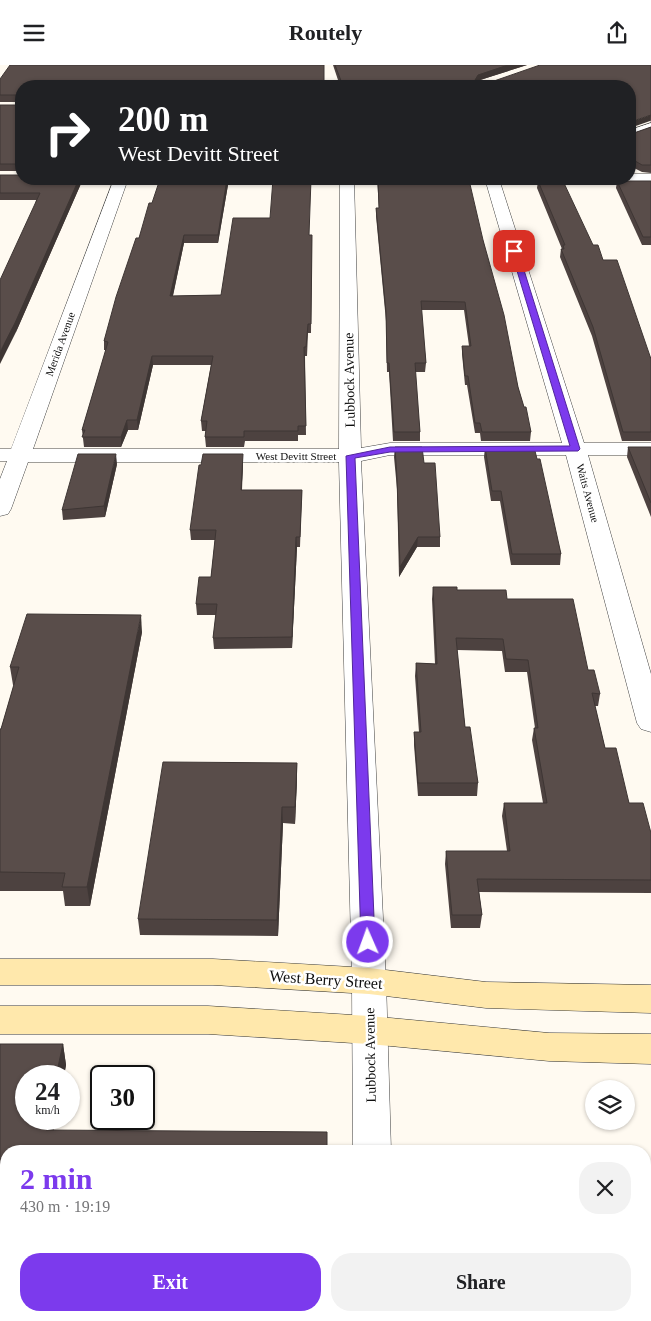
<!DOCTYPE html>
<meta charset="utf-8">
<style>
:root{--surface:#fff;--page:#f2f2f2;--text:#202124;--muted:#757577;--accent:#7c3aed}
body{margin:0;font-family:"Times New Roman",serif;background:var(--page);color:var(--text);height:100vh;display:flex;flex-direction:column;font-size:19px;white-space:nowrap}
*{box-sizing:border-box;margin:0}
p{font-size:16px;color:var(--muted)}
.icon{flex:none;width:28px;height:28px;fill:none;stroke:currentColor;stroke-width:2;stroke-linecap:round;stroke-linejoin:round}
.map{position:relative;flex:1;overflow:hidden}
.side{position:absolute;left:0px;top:1080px;width:651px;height:176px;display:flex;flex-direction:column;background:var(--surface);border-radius:20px 20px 0 0;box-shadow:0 1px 4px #0004}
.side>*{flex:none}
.banner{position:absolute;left:15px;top:15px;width:621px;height:105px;border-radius:20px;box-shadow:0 1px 4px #0004;background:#202124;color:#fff;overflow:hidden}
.tools{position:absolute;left:585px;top:1015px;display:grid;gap:10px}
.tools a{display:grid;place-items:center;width:50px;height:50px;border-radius:50%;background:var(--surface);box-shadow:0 1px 4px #0004;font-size:25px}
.speed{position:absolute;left:15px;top:1000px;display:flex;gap:10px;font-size:25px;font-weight:700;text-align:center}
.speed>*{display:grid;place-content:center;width:65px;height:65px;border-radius:50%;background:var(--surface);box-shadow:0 1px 4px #0004;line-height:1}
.speed small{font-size:12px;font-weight:400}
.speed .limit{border:2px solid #111;border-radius:8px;background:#fff;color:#111}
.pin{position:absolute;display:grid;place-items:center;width:42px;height:42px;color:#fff;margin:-21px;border-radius:10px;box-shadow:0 2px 8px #0006}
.me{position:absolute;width:55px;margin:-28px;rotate:358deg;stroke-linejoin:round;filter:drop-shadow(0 0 4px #0008)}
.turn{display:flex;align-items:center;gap:18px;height:105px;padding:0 20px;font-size:22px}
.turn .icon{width:65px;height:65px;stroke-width:2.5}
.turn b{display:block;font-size:35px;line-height:42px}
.round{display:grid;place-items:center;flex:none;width:52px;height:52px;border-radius:20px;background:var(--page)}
.headline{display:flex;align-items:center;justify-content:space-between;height:85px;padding:0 20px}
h1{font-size:30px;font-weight:700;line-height:38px;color:var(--accent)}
.primary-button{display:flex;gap:10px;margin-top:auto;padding:10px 20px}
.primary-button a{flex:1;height:58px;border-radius:20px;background:var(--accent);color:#fff;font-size:20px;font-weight:700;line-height:58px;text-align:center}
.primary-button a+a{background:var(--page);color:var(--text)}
header{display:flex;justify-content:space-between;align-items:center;height:65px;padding:0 20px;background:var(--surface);font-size:22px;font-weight:700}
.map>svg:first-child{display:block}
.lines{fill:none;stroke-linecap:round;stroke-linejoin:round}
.minor-casing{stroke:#424242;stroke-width:1}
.tertiary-casing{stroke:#424242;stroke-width:1}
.secondary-casing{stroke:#313131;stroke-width:1}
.minor{fill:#fff;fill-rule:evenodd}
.tertiary{fill:#fff;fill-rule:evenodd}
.secondary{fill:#ffe8ac;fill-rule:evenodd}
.wall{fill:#4d4240}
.shaded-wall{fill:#3e3634}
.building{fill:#594d4a;stroke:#3e3634}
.route{fill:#7c3aed;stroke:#51269a}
.labels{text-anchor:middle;stroke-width:5;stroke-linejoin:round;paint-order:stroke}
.far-street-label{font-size:11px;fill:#0f0f0f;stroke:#fff}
.street-label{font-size:14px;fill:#0f0f0f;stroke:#fff}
.near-street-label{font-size:16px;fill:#0f0f0f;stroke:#fff}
</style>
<header><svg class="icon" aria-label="menu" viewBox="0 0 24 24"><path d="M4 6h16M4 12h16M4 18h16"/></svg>Routely<svg class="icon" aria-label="share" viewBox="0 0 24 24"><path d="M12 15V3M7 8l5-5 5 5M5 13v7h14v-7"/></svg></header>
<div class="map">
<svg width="651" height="1256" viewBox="0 0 651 1256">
<rect width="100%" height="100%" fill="#fffaf1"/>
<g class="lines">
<g class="minor-casing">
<g id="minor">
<polygon points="651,58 651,67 630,74 630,65"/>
<polygon points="114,114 128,114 33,384 339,384 340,114 354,114 361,383 390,378 562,378 485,114 499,114 584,378 651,378 651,390 588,390 651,609 651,667 641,664 637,658 566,390 390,390 361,396 386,916 391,1086 353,1086 352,916 339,397 28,397 11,444 8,449 0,451 0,414 7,396 0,396 0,384 11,384"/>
<rect x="354" y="1250" width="44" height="6"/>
</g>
</g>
<g class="tertiary-casing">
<polygon id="tertiary" points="630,109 651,109 651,117 625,116 623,114 630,114"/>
</g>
<g class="secondary-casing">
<g id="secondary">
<polygon points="0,894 213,894 369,903 486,917 651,920 651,948 486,943 369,929 213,920 0,920"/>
<polygon points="0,941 208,941 369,951 549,968 651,969 651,999 549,996 369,979 208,969 0,969"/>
</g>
</g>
<use href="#minor" class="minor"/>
<use href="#tertiary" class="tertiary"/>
<use href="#secondary" class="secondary"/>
</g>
<g class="wall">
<polygon points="333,0 527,0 480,15 494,16 651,0 651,57 630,21 340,21"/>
<polygon points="0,14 324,21 21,37 0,37"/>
<polygon points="0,40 21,40 21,107 21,106 0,106"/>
<polygon points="651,62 651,108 642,107 630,101 630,68 631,69"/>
<polygon points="0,110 21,114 83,114 16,267 36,135 0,135"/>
<polygon points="229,114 218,178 184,178 173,231 221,230 310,170 312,170 311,268 308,268 307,291 305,291 306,370 298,370 298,376 245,376 244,382 206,382 205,372 206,366 202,366 201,356 211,300 153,300 138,365 128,365 121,382 84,382 82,365 106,285 104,285 104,276 139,173 152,138"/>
<polygon points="377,114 408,114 483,175 518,322 531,367 530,376 481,376 480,368 475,368 467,320 465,320 462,289 462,281 469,281 464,245 421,245 426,298 425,307 415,307 420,367 420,376 393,376 389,307 387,307 386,256 376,151 376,143 379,143"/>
<polygon points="538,116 593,180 603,195 651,294 651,376 622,376 592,271 560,192 561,184 562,184 537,123"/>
<polygon points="617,116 651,116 651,180 642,180 616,123"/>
<polygon points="395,382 424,398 440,472 440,482 417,482 399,512 397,424 394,392"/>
<polygon points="485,382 537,394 561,489 560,500 511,500 500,436 491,436 484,392"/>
<polygon points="628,382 651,382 651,452 627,392"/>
<polygon points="117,399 105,452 63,455 62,445"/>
<polygon points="243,399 242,425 302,425 300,482 297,482 292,583 214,584 213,573 216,550 197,550 196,539 211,512 215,475 191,475 190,465"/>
<polygon points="433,522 457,525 507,534 588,605 600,629 598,641 595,641 605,683 629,738 651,768 651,828 479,827 482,850 480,863 451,863 445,799 446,786 507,786 502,751 504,738 543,738 532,675 534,663 535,663 527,607 505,607 502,586 457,585 465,662 478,718 477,731 418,731 414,680 414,667 419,667 415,611 416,598 435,599 432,534"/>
<polygon points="142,567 90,841 65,841 63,826 0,826 0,664 1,664 14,620 13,620 10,602"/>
<polygon points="297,698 297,714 295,759 283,758 278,871 140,870 138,854"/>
<polygon points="0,979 63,979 66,1000 54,1065 6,1086 6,1152 0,1152"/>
<polygon points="511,1250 645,1250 651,1256 512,1256"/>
</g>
<g class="shaded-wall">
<polygon points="508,0 527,0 477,16 475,15 478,10"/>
<polygon points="651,50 650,56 630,63 630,57"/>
<polygon points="79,114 83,114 16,267 0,299 0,287"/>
<polygon points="227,114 229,114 218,178 218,170"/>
<polygon points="184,170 184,178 171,239 170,231"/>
<polygon points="152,291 153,300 138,365 137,355"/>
<polygon points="127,355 128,365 121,382 121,372"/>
<polygon points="116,389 117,399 105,452 104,441"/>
<polygon points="243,389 243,399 241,435 241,425"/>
<polygon points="296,472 297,482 292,583 292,572"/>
<polygon points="418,472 417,482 399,512 400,502"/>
<polygon points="141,550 142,567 90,841 87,822"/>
<polygon points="297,698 297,714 295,759 295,742"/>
<polygon points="282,742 283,758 278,871 277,855"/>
<polygon points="63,979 66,1000 64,1011 56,1011"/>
<polygon points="48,1054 56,1054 50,1085 46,1065"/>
</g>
<g class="building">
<polygon points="10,0 324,0 324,21 21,21 21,30 0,30 0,14"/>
<polygon points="335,0 508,0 478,10 475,15 494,16 540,0 651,0 651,50 630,57 630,21 343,21"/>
<polygon points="0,40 21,40 21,102 20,99 0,99"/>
<polygon points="651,62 651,100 642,100 630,93 630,68 631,69"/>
<polygon points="0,110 21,110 21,114 79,114 15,258 0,287 0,215 40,128 0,128"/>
<polygon points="160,114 227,114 218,170 184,170 170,231 221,230 233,153 270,153 273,114 311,114 309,170 312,170 311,259 308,259 306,282 304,282 306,361 298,361 298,366 244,366 244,372 205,372 207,356 201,356 213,291 152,291 137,355 127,355 121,372 82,372 85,365 82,365 108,277 104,276 116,232 136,173 139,173 149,138 152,138"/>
<polygon points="378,114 469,115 483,175 504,250 518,322 524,342 526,342 531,367 482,367 480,358 475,358 468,311 465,311 462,281 471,281 465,237 421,236 426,298 415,298 420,367 394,367 389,298 387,298 386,247 376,143 379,143"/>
<polygon points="538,116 563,116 593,180 598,180 603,195 617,195 651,294 651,367 623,367 593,262 561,184 564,184 563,180 565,180"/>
<polygon points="617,116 651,116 651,172 643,172"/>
<polygon points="395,382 422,382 424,398 435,398 440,472 418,472 400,502 397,414"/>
<polygon points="485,382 534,382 537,394 540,394 561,489 512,489 501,426 492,426"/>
<polygon points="628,382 651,382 651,438"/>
<polygon points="78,389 116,389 104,441 62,445"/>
<polygon points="203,389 243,389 241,425 302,425 300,472 296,472 292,572 213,573 217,539 196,539 199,512 211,512 216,465 190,465 199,400 201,400"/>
<polygon points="433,522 457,522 457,525 506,525 507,534 573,534 588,605 594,605 600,629 592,628 605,683 616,683 629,738 643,738 651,768 651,815 477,814 482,850 452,850 446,786 510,786 504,738 547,738 534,663 538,663 528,595 506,594 503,574 456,573 465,662 470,662 478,718 418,718 414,667 421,667 416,598 437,599"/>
<polygon points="27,549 141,550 87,822 62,822 65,808 0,807 0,664 1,664 19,602 10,602"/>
<polygon points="163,697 297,698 295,742 282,742 277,855 138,854"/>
<polygon points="0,979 63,979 56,1011 26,1011 26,1054 48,1054 46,1065 327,1067 327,1086 6,1086 6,1132 0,1132"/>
<polygon points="645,1136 651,1136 651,1256 517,1256 516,1250 645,1250"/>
<polygon points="57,1250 325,1250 325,1256 56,1256"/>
</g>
<polygon class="route" points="514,184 518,186 580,384 578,386 390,387 355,393 375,877 368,882 361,877 346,391 390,382 570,381 511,186"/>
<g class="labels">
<g class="far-street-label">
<text transform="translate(60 279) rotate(-70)" y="4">Merida Avenue</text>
<text x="296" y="395">West Devitt Street</text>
<text transform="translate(588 428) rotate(75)" y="4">Waits Avenue</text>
</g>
<g class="street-label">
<text transform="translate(349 315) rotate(-91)" y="5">Lubbock Avenue</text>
<text transform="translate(370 990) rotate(-91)" y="5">Lubbock Avenue</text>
</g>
<g class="near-street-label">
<text transform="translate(326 914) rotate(4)" y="6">West Berry Street</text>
</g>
</g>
</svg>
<div class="tools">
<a><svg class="icon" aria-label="layers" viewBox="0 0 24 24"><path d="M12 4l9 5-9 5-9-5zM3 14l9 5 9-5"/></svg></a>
</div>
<div class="speed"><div>24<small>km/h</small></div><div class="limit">30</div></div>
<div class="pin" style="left:514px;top:186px;background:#d93025"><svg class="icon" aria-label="arrive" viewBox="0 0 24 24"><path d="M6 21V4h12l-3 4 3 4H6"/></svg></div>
<svg class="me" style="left:368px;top:877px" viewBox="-20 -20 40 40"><circle r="17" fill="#7c3aed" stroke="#fff" stroke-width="3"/><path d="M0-11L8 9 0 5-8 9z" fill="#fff"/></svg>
<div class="banner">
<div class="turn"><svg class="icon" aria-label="right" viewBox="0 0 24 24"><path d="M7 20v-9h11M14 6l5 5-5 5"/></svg><div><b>200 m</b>West Devitt Street</div></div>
</div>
<section class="side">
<div class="headline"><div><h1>2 min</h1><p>430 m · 19:19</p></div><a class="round"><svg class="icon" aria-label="close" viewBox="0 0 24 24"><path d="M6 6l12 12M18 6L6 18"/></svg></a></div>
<div class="primary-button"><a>Exit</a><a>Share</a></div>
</section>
</div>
